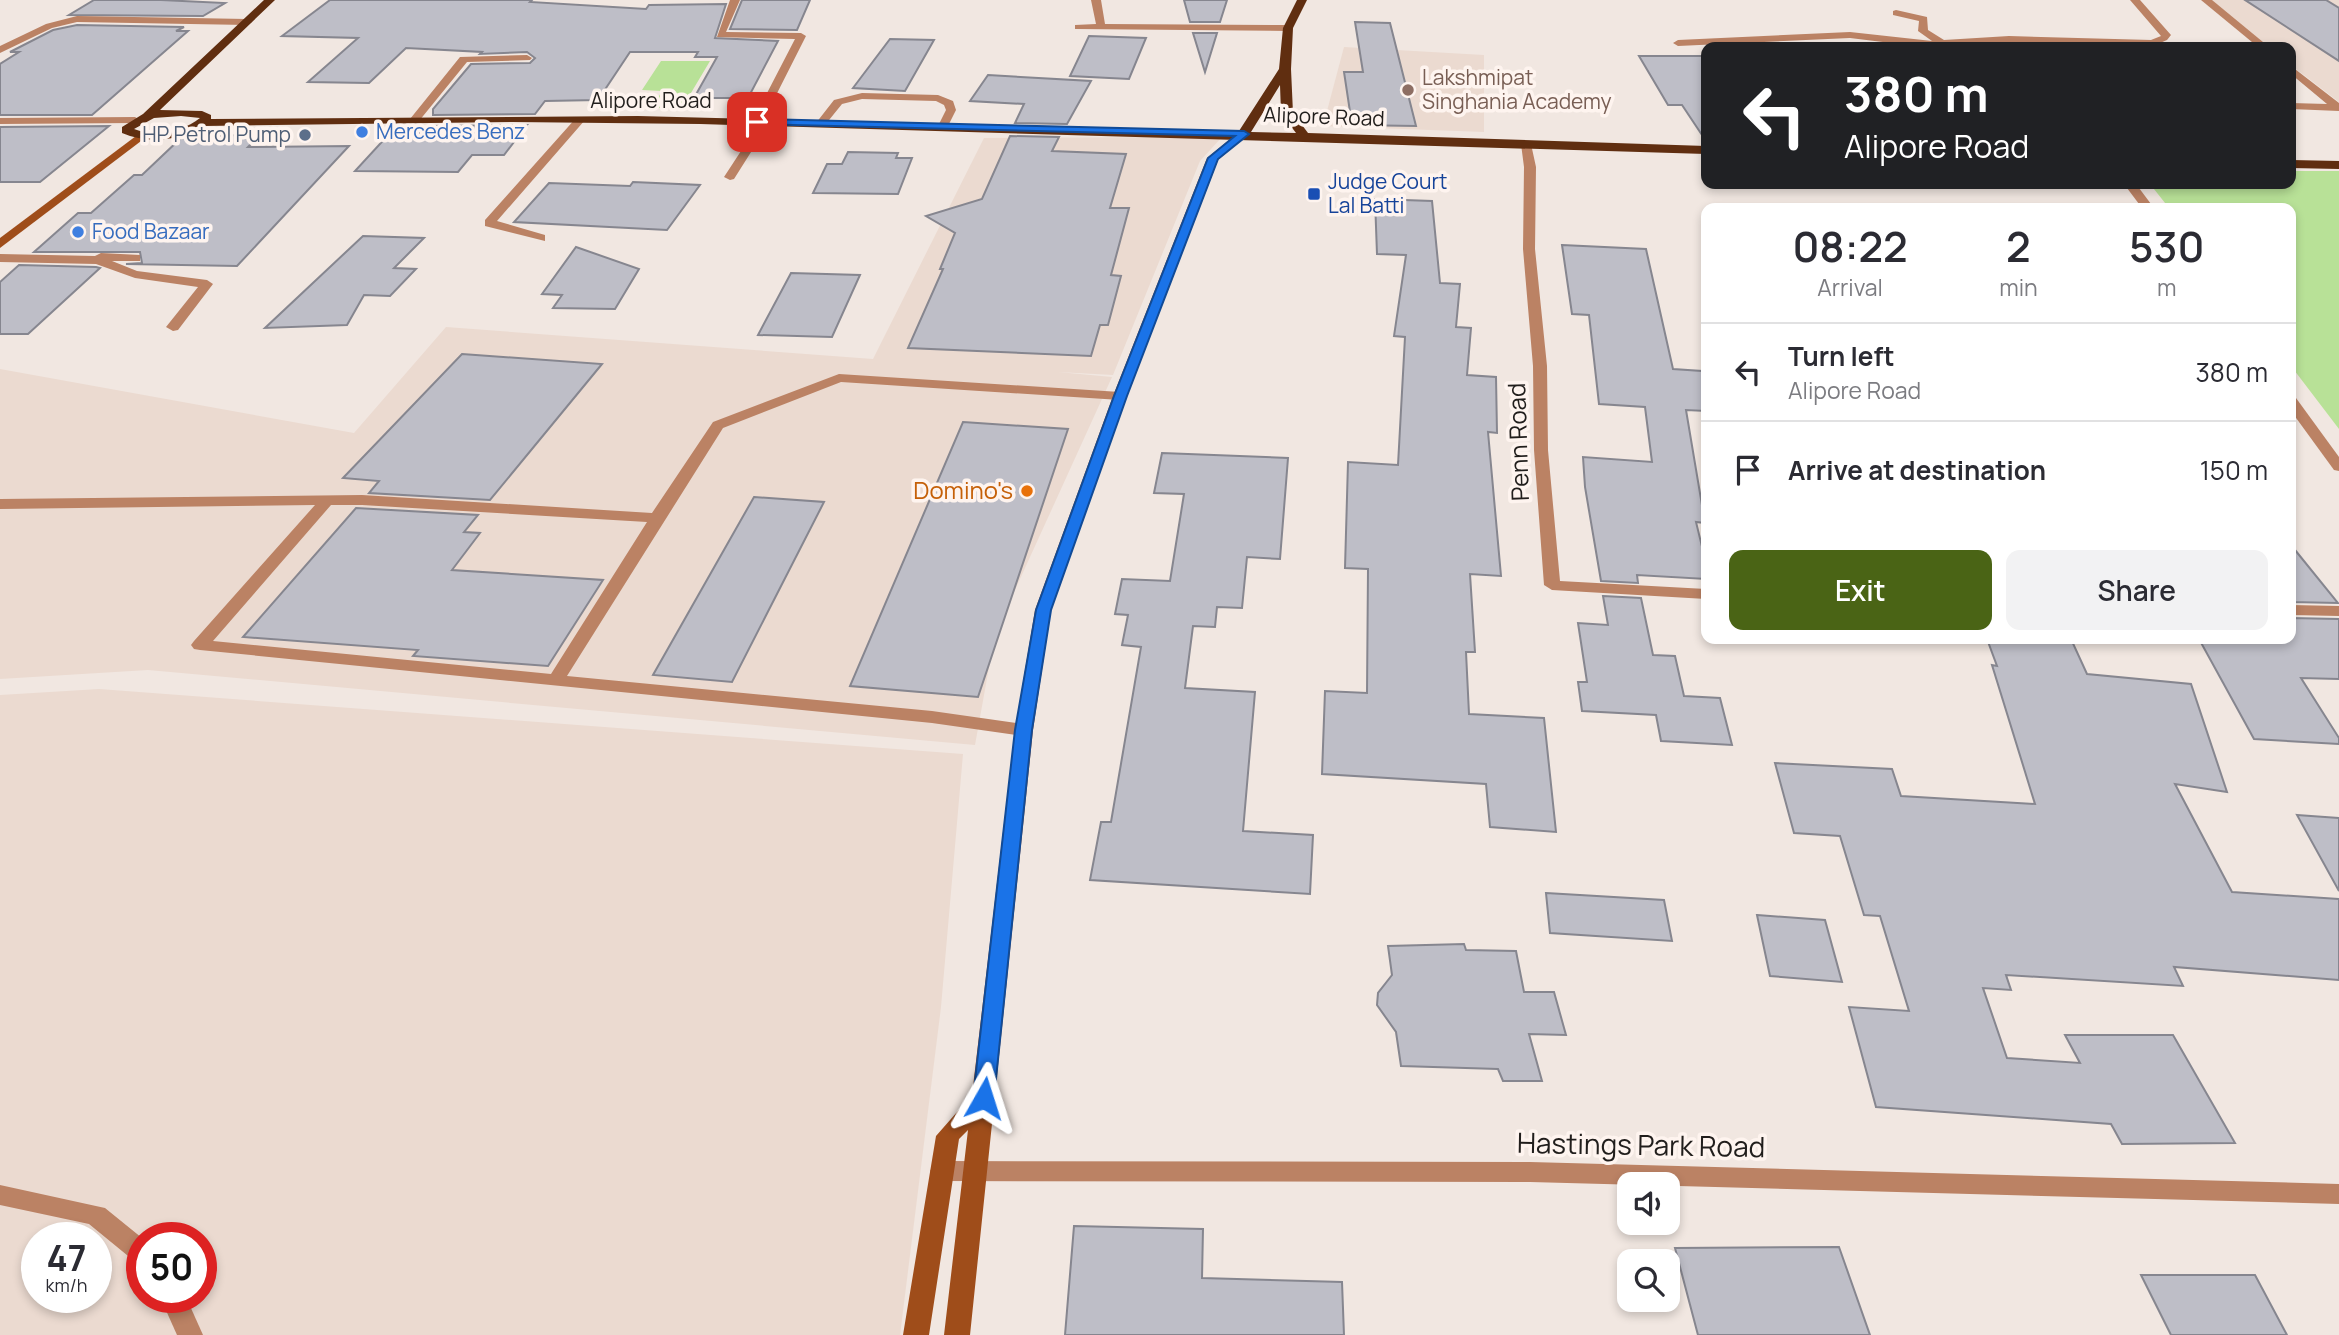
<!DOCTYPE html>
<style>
:root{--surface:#fff;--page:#f2f2f3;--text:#2b2b33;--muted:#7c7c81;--line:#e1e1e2;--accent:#4a6415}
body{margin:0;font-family:Manrope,sans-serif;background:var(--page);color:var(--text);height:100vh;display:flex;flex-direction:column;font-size:26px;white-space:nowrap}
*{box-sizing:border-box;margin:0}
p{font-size:23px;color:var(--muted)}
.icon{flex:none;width:38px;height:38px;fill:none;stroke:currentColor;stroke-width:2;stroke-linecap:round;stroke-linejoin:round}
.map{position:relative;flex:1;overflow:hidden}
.drawer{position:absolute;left:1701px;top:203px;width:595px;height:441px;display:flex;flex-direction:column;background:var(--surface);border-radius:14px;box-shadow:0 4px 10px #0003}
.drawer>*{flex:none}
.hud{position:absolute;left:1701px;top:42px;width:595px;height:147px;border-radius:14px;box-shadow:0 4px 10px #0003;background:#202124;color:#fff;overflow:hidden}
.tools{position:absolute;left:1617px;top:1172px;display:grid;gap:14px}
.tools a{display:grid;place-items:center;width:63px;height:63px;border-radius:14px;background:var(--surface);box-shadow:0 4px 10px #0003;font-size:35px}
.speed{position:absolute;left:21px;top:1222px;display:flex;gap:14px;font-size:35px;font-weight:700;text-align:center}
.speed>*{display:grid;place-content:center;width:91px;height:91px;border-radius:50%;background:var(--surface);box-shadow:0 4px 10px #0003;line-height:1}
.speed small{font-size:18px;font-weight:400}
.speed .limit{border:10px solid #d22;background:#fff;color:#111}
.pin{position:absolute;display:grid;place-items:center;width:60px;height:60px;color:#fff;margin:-30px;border-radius:14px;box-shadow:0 4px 10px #0006}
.me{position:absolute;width:77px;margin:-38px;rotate:6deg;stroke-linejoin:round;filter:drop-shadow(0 0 5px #0008)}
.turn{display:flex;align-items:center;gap:24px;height:147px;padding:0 28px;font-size:32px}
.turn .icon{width:91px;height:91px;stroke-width:2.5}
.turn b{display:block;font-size:49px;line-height:60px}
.eta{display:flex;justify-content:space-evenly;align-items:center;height:119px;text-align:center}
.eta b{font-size:42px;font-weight:600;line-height:49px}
.primary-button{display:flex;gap:14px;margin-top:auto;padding:14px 28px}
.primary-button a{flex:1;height:80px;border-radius:14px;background:var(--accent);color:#fff;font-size:28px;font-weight:600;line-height:80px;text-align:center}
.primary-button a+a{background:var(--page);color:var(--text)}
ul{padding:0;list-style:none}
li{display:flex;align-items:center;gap:21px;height:98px;padding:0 28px;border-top:2px solid var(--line)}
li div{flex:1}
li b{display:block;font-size:26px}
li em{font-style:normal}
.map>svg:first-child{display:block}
.built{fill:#ebdad0;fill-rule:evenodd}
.green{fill:#b8e197}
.building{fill:#bebec7;stroke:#86868f;stroke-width:2}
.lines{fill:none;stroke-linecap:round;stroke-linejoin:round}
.service{fill:#bb8264;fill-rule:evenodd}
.minor{fill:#bb8264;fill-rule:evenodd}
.tertiary{fill:#bb8264;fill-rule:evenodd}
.secondary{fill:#9f4d1a;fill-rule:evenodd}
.trunk{fill:#602e10;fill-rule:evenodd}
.route{fill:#1a73e8;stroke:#114b97;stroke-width:2}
.education-dot{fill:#8d6e63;stroke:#fef4ef;stroke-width:2.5}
.shop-dot{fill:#3f7fe0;stroke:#fef4ef;stroke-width:2.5}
.service-dot{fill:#5c6f8a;stroke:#fef4ef;stroke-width:2.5}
.transit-dot{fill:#1a4fb4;stroke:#fef4ef;stroke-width:2.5}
.food-dot{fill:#e8710a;stroke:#fef4ef;stroke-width:2.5}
.labels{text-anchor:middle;stroke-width:7;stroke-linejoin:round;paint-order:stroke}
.far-education-label{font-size:21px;fill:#785e54;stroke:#fef4ef;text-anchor:start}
.far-street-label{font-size:21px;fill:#211e1c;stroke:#fef4ef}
.far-shop-label{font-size:21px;fill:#366cbe;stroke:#fef4ef;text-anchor:start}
.far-service-label{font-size:21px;fill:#4e5e75;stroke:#fef4ef;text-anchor:end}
.far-transit-label{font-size:21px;fill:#164399;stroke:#fef4ef;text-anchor:start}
.street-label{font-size:24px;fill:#211e1c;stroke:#fef4ef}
.food-label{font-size:24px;fill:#c56008;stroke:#fef4ef;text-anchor:end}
.near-street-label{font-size:28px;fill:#211e1c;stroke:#fef4ef}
</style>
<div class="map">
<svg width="2339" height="1335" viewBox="0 0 2339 1335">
<rect width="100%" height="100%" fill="#f1e7e1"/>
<g class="built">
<polygon points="2207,0 2339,0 2339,102 2291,65 2291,47 2268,47"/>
<polygon points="1344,47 1484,55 1484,132 1323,126"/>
<polygon points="1222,137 1200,161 1113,375 1058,372 1112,377 995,634 975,745 148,670 0,679 0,369 354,433 446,327 873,359 984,138"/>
<path d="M99,689L963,754L941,1007L900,1335H0V695ZM37,1237H96V1297H37ZM142,1237H201V1297H142Z"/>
</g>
<g class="green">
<polygon points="661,61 710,61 682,108 652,108 662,91 642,90"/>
<polygon points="2291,171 2339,171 2339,429 2291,366 2291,208 2169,208 2150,184 2291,184"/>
</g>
<g class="building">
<polygon points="94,0 161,0 225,3 203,16 69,15"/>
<polygon points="330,0 532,0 530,2 646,9 649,5 726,4 715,38 778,41 748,98 694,98 717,57 695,57 698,52 630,52 598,100 545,101 535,114 433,115 433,109 471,64 530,63 535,58 527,52 480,54 482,52 406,48 369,83 308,82 358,38 282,36"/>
<polygon points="742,0 810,0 797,30 730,29"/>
<polygon points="1184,0 1227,0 1220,22 1190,22"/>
<polygon points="2245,0 2326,0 2339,8 2339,61"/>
<polygon points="1355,22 1390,23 1416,126 1352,125 1344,72 1363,72"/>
<polygon points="77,25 184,27 176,31 188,31 92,115 0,115 0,64 19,52 10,52 53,30"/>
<polygon points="1193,33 1217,33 1205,72"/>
<polygon points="1089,36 1146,38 1129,79 1070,76"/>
<polygon points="890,39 934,40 905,91 853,88"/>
<polygon points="1639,56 1706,56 1706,141 1682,105 1668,105"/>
<polygon points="988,75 1091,81 1067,124 1015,123 1024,104 970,101"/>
<polygon points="527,125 504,155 472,155 458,172 355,171 390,133 433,133 433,126"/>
<polygon points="109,126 40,182 0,182 0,127"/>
<polygon points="260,135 248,147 349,146 237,266 126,264 142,263 140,252 34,252 78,213 91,213 134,175 142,175 180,139 189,136"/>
<polygon points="1010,136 1059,137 1052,151 1126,154 1110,208 1129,208 1111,275 1121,276 1108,325 1100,325 1091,356 908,348 943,269 940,269 955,233 926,216 982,199"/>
<polygon points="848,152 898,153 896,158 912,158 898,194 813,193 827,164 842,164"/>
<polygon points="633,182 700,185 667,230 514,222 549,183 630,186"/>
<polygon points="1375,199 1432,201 1440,283 1460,284 1456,327 1471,328 1467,375 1496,377 1497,433 1488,432 1501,576 1470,574 1475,652 1466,652 1469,714 1544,718 1556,832 1490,827 1486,784 1322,774 1325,691 1367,693 1368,569 1345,568 1348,462 1398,465 1405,337 1394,336 1406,255 1377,254"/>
<polygon points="363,236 424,238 394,268 416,269 390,296 364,295 347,325 265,328"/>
<polygon points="1562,245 1646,249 1673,369 1702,371 1706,411 1686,410 1705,523 1696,522 1706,563 1706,579 1637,575 1638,583 1601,581 1585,487 1583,457 1652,462 1645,407 1599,404 1589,315 1572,314"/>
<polygon points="576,247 639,269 615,309 553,308 562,295 542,294"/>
<polygon points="19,265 96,267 100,268 28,334 0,334 0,282"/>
<polygon points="791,273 860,275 832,337 758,335"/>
<polygon points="462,354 602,364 490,500 369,493 379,481 343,478"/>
<polygon points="963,422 1068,429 978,697 850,686"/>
<polygon points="1162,453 1288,458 1280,559 1247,557 1242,608 1217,607 1215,627 1193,626 1185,688 1255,692 1243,831 1313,835 1310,894 1090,880 1101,822 1111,822 1141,647 1122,645 1128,615 1115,614 1122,579 1170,581 1184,494 1154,493"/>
<polygon points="754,497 824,502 732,682 653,675"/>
<polygon points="356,508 478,515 464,532 480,533 452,570 603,580 548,666 413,656 418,650 243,637"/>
<polygon points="2291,545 2338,603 2291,602"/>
<polygon points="1603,596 1641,598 1653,655 1675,656 1684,696 1720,698 1732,745 1661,741 1656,715 1582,711 1578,682 1587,682 1578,623 1608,625"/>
<polygon points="2291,618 2339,619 2339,679 2301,678 2339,738 2339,744 2254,739 2199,639 2291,639"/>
<polygon points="1987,639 2071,639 2087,674 2191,684 2227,792 2175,784 2232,892 2339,899 2339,980 2174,967 2183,986 2006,975 2011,990 1983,988 2007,1058 2080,1063 2065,1035 2173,1035 2235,1143 2122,1144 2111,1124 1876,1107 1849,1007 1909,1011 1880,916 1864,915 1840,836 1794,833 1775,763 1892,769 1901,796 2035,804 1992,665 1997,666"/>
<polygon points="2297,815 2339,818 2339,891"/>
<polygon points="1546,893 1664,900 1672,941 1550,933"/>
<polygon points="1757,915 1825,920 1842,982 1770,976"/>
<polygon points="1464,944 1466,950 1516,951 1524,992 1554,992 1566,1035 1529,1034 1542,1081 1503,1081 1498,1069 1401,1066 1396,1032 1377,1005 1378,993 1392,975 1388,946"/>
<polygon points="1074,1226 1203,1229 1202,1278 1342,1282 1344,1335 1065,1335"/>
<polygon points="1839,1247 1870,1335 1698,1335 1675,1248"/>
<polygon points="2141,1275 2255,1275 2287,1335 2171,1335"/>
</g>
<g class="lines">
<g class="service">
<polygon points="730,0 740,0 726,32 801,33 806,36 764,119 770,122 734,179 730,180 724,177 758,125 752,122 795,39 717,37"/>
<polygon points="1091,0 1101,0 1105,24 1288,25 1293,28 1288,31 1075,29 1075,25 1096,24"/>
<polygon points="2130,0 2140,0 2171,35 2167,40 2153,46 2009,42 1924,47 1850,38 1678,46 1673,43 1678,40 1850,32 1932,41 1918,31 1919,21 1893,15 1893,11 1896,10 1927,17 1928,30 1944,40 2009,36 2151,40 2161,36"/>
<polygon points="2201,0 2212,0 2269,47 2258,47"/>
<polygon points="2291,66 2339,103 2339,111 2291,109 2291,103 2327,104 2291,74"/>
<polygon points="576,118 585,120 497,221 545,235 545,241 485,226 485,220"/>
<polygon points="101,253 140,255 140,261 112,261 137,271 207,280 213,284 178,330 173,331 166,327 198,287 135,278 96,264 0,262 0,254 95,256"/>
<path d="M839,374L1120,392L1127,396L1120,400L841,382L723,428L567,676L932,711L1024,724L1030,726L1033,730L1030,734L1024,736L932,723L200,650L194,649L191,645L194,641L315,505L0,509V499L362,495L652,513L713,422ZM331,505H362L647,522L551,674L213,641Z"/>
<polygon points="0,1185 105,1208 142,1238 142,1263 133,1260 89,1224 0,1205"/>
<polygon points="160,1297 186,1297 203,1335 177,1335"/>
</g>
<g class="minor">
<polygon points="77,16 247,19 252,22 247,25 77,22 52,28 0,53 0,46 46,24"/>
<polygon points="527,55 532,58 530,60 467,62 419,121 410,119 460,57"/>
<polygon points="862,93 938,95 953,101 956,110 947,128 943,129 938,126 946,110 944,105 936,101 862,99 842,104 825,125 816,123 834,100"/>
<polygon points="0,118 135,117 140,120 135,123 0,124"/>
<polygon points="1526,141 1531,144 1536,167 1535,249 1547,366 1548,450 1560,581 1706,589 1706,599 1552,590 1544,585 1534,450 1533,366 1523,249 1524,167 1521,144"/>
<polygon points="2291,605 2339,606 2339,616 2291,615"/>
<polygon points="942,1161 1530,1162 2339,1184 2339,1204 1530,1182 942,1181 934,1178 930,1171 934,1164"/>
</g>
<g class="tertiary">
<polygon points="2124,184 2136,184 2154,208 2142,208"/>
<polygon points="2291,397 2296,398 2339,457 2339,471 2334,470 2291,411"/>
</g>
<g class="secondary">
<polygon points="1240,131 1249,133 1218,160 1127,396 1051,610 1033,730 970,1335 944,1335 968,1130 959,1139 929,1335 903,1335 936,1136 972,1095 1015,730 1035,610 1113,396 1207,158"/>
<polygon points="140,133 149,135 0,248 0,238"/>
</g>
<g class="trunk">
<path d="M264,0H275L160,110L202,111L211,115V119L638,116L1239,131L1279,69L1283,28L1297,0H1307L1293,28L1291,69L1293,113L1308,133L1706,146V154L700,124L513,122L204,126C179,141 148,144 122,133V127L143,114ZM1280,85L1281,113L1296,133L1251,132ZM181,116L200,118C183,132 155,137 134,129L154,118Z"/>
<polygon points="2291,160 2339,161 2339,169 2291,168"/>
</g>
</g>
<polygon class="route" points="757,119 1244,131 1249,134 1218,159 1127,396 1051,610 1032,730 994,1098 991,1104 984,1107 976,1104 973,1098 1015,730 1036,610 1114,396 1208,158 1235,136 754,124 753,122"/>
<circle class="education-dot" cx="1408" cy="90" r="7"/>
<g class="shop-dot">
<circle cx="362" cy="132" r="7"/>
<circle cx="78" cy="232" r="7"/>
</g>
<circle class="service-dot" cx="305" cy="135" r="7"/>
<rect class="transit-dot" x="1307" y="187" width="14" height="14" rx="3.5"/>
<circle class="food-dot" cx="1027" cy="491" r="7"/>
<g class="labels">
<g class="far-education-label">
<text x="1422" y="85">Lakshmipat<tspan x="1422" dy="24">Singhania Academy</tspan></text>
</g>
<g class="far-street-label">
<text x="651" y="108">Alipore Road</text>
<text transform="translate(1324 117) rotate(2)" y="7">Alipore Road</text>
</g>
<g class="far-shop-label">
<text x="376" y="139">Mercedes Benz</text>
<text x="92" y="239">Food Bazaar</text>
</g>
<g class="far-service-label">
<text x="291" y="142">HP Petrol Pump</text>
</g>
<g class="far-transit-label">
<text x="1328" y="189">Judge Court<tspan x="1328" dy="24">Lal Batti</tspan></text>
</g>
<g class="street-label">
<text transform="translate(1519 442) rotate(-92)" y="8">Penn Road</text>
</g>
<g class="food-label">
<text x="1013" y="499">Domino's</text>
</g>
<g class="near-street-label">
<text transform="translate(1641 1145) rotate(1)" y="10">Hastings Park Road</text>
</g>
</g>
</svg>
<div class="tools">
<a><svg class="icon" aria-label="sound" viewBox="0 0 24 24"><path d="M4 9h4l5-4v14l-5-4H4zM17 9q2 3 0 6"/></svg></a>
<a><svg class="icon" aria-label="search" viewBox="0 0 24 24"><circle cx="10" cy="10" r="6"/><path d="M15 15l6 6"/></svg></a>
</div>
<div class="speed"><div>47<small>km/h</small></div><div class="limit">50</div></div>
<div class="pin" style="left:757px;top:122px;background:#d93025"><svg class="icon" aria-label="arrive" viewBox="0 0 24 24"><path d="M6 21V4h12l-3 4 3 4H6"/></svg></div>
<svg class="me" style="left:984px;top:1098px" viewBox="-20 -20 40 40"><path d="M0-17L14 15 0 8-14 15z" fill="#1a73e8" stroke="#fff" stroke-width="4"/></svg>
<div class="hud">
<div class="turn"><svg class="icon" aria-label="left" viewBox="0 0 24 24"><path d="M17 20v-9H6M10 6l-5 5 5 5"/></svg><div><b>380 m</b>Alipore Road</div></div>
</div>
<section class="drawer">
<div class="eta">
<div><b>08:22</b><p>Arrival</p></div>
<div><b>2</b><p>min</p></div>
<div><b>530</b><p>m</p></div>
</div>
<ul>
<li><svg class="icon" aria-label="left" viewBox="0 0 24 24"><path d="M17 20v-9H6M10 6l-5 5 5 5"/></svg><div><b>Turn left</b><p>Alipore Road</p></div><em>380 m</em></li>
<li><svg class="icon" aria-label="arrive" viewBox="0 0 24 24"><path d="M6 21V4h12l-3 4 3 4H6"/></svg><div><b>Arrive at destination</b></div><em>150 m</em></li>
</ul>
<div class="primary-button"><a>Exit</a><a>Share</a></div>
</section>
</div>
